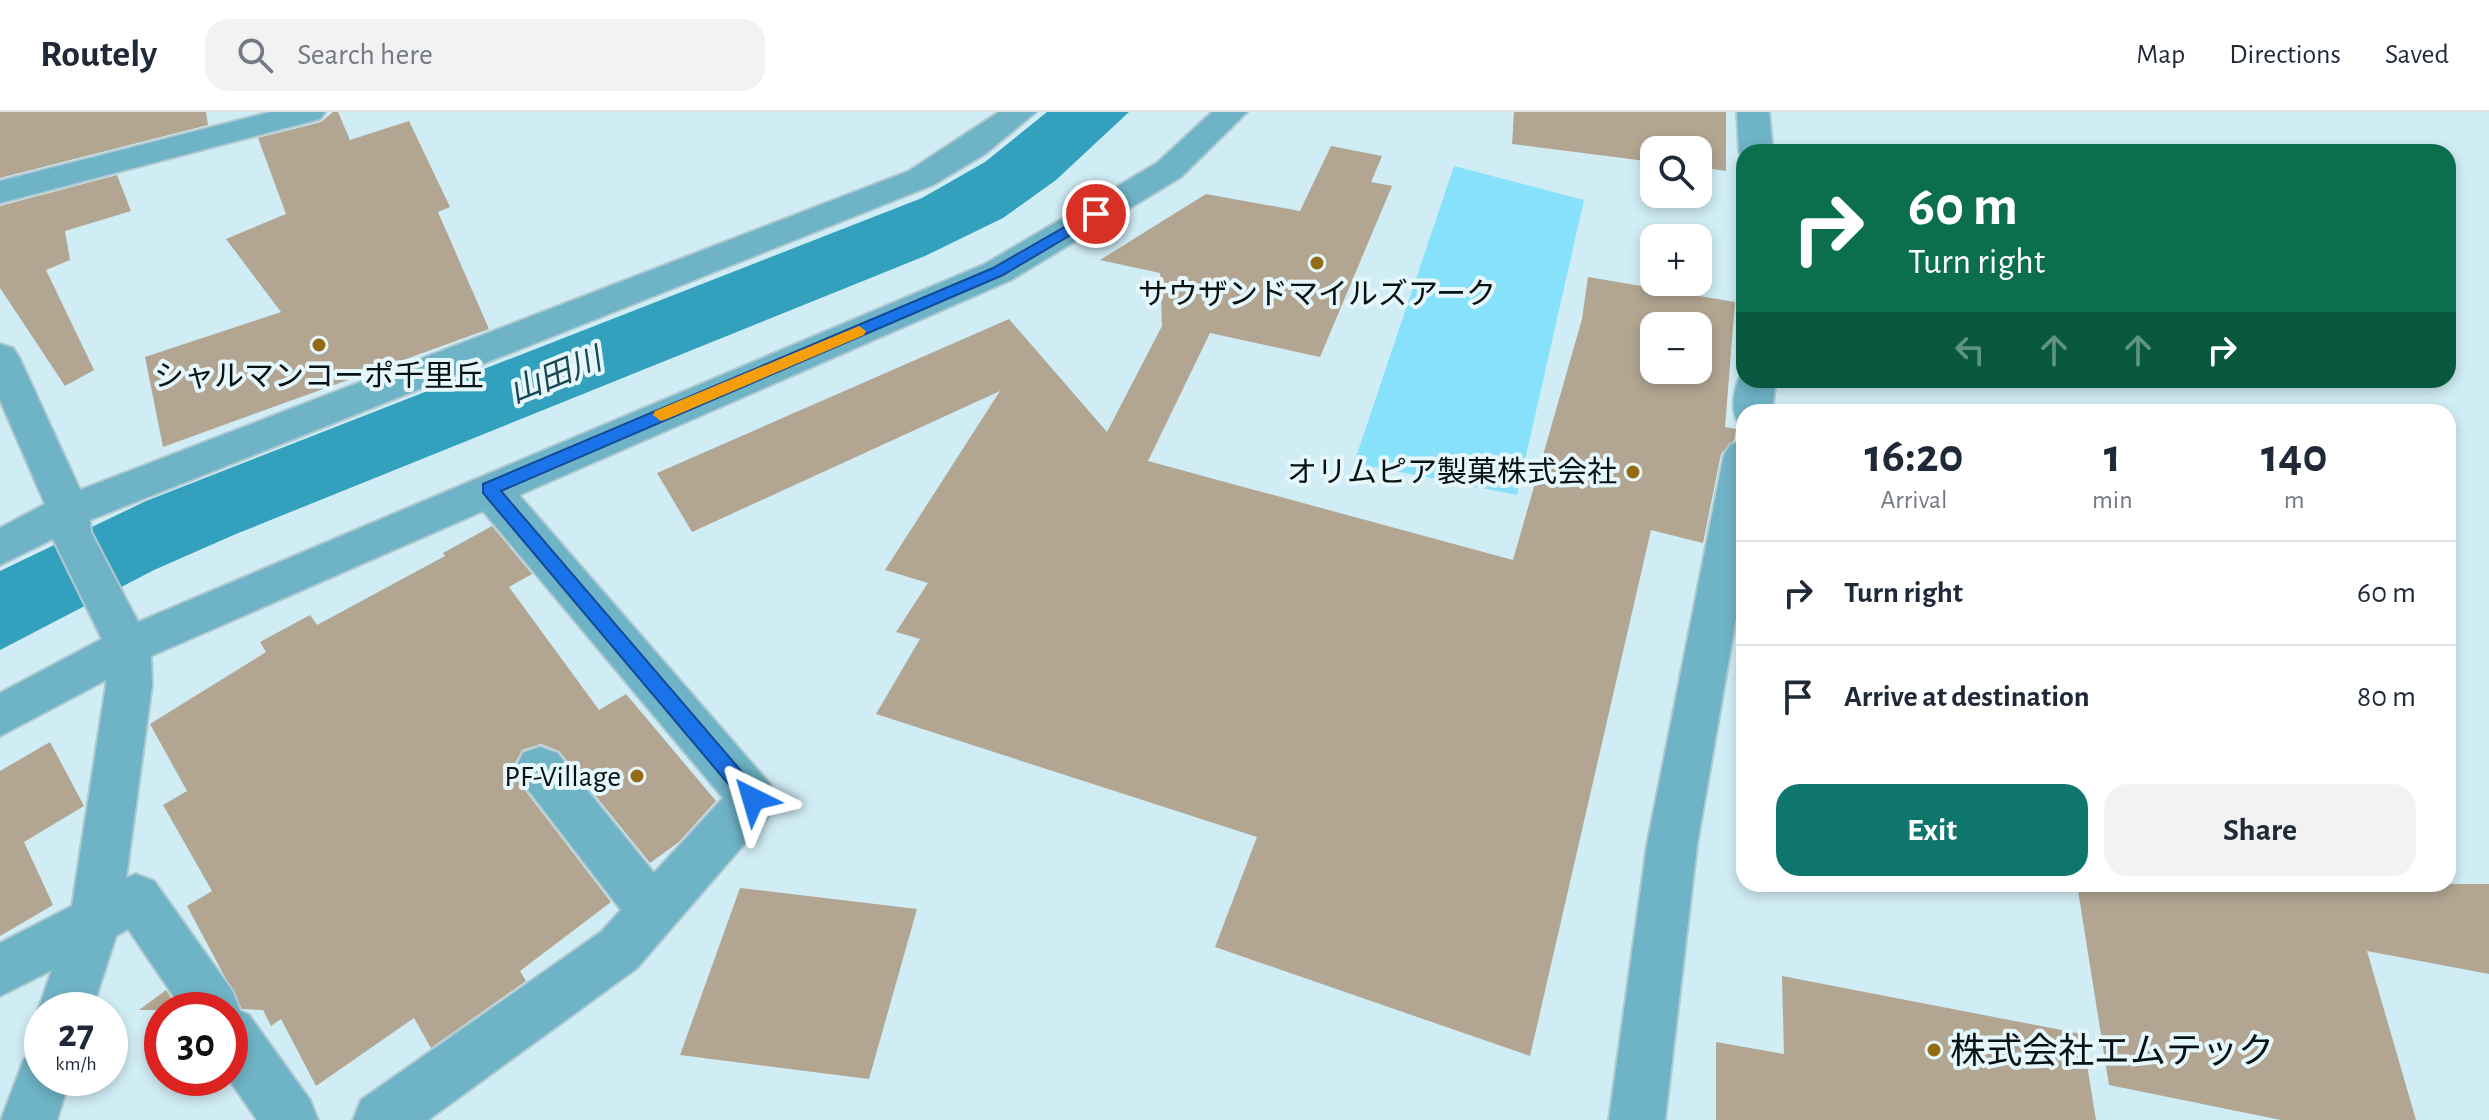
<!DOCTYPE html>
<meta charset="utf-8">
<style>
:root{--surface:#fff;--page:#f2f2f3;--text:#1f2937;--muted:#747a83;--line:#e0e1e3;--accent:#0f766e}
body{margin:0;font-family:"Alegreya Sans","Noto Sans JP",sans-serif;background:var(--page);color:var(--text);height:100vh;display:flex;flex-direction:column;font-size:30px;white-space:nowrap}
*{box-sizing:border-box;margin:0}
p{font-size:26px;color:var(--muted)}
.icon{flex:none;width:44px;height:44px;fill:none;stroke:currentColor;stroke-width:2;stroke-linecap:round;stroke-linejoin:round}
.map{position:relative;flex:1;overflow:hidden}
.panel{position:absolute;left:1736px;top:292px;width:720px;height:488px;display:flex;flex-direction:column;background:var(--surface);border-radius:24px;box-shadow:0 4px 12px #0003}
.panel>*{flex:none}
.banner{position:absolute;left:1736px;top:32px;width:720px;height:244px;border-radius:24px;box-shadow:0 4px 12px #0003;background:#0b6e4f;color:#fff;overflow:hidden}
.fabs{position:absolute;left:1640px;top:24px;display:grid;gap:16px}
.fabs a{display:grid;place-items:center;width:72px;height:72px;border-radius:16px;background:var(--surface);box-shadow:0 4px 12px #0003;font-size:40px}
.speed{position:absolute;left:24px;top:880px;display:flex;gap:16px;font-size:40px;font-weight:700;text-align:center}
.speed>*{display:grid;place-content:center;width:104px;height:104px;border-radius:50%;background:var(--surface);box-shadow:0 4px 12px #0003;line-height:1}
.speed small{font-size:20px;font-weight:400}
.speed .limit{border:12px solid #d22;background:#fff;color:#111}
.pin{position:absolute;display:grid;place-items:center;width:68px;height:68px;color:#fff;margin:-34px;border:4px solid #fff;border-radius:50%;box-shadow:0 2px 8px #0007}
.me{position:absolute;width:88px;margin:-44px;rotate:320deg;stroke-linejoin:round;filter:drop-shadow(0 0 6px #0008)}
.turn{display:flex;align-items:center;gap:28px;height:168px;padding:0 40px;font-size:36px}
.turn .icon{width:104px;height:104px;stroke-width:2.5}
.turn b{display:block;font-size:56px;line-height:68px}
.lanes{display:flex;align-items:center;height:76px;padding:0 40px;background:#0003;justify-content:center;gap:40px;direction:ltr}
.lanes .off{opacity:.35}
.eta{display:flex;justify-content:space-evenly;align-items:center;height:136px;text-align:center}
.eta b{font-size:48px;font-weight:700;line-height:56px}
.action{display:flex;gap:16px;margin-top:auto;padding:16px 40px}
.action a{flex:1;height:92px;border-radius:24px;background:var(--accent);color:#fff;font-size:32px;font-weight:700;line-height:92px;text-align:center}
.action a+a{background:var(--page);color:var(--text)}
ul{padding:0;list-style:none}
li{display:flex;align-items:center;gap:24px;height:104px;padding:0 40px;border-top:2px solid var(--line)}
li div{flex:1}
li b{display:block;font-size:30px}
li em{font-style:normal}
header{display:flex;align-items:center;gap:48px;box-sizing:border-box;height:112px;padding:0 40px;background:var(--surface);border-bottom:2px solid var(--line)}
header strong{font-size:38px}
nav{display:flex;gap:44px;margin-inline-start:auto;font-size:28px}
.search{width:560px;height:72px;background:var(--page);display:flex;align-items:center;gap:20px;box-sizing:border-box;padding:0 28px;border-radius:24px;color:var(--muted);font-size:30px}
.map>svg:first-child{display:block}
.green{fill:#88e1fb}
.water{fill:#33a1bd}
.building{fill:#b2a692;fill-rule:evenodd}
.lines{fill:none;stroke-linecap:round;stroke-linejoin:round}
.street-casing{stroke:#b0c9d1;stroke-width:4}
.street{fill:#6fb3c6;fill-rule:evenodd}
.route{fill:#1a73e8;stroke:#114b97;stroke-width:2}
.slow{fill:#f59e0b}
.poi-dot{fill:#936b15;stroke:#e6f7fc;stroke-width:3}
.labels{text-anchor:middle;stroke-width:8;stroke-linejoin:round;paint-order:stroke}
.poi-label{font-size:30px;fill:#081214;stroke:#e6f7fc}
.water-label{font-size:32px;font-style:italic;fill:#1a4854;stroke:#e6f7fc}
.near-poi-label{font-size:36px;fill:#081214;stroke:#e6f7fc;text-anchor:start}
</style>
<header>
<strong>Routely</strong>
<div class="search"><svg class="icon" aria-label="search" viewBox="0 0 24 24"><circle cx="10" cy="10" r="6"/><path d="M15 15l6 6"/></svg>Search here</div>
<nav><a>Map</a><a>Directions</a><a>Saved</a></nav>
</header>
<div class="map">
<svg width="2489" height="1008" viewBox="0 0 2489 1008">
<rect width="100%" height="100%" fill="#d0ecf5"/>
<polygon class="green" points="1454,54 1584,88 1517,383 1354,351"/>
<polygon class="water" points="1047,0 1129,0 1056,68 1003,106 925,144 236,422 154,458 0,538 0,459 146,389 922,86 985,50"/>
<g class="building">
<polygon points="0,0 206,0 208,13 0,66"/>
<polygon points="333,0 338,0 350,28 409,9 450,95 438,100 489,217 163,335 145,245 281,200 226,127 286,102 258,26 321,10"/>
<polygon points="1514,0 1726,0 1726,59 1698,55 1698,38 1654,38 1654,50 1512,32"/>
<path d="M1331,34L1382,44L1371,70L1392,74L1320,245L1210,221L1148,349L1513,448L1582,207L1588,165L1735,190L1725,315L1736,317L1734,328L1721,342L1703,431L1651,418L1530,944L1215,835L1257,725L876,602L920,527L896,520L928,471L885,458L1000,279L692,420L657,361L1009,207L1107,320L1162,214L1160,161L1100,148L1206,82L1300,99ZM1654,214H1698V258H1654Z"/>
<polygon points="117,63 131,99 65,119 70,148 46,158 94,258 65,274 0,176 0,94"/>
<polygon points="492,414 532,462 509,475 599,598 626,582 716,689 679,730 650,751 559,639 541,632 522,638 513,655 521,673 611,790 520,859 526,869 431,936 414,906 316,974 281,907 271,914 263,898 242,897 187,794 212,779 163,693 187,679 150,612 266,540 260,530 310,503 317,513 445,444 443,441"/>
<polygon points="50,630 84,694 24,730 53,793 0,824 0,659"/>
<polygon points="2077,772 2489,772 2489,862 2367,839 2416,1008 2281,1008 2109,973"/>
<polygon points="740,776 917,797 869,967 680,943"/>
<polygon points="1782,864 2082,922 2096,1008 1716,1008 1716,930 1784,942"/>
<polygon points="166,878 179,898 139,898"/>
</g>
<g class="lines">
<g class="street-casing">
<g id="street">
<polygon points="271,0 325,0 320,7 0,91 0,69"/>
<polygon points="999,0 1036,0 985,42 933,73 90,408 91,420 138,510 985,152 1157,51 1212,0 1247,0 1181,65 1011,168 519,383 770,672 777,687 770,702 637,856 428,1008 353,1008 361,988 601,820 621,798 523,671 516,656 523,641 540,635 557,641 654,761 723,686 483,399 151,544 152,573 126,766 136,762 154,769 233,880 240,899 249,903 310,988 318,1008 257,1008 228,966 230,898 183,898 128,817 116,824 92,898 42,898 42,907 38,898 52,858 0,884 0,831 72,794 106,573 106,568 0,624 0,581 102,527 53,427 0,453 0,416 45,392 0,288 0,232 13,236 19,245 80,378 909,59"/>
<polygon points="1737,0 1769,0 1773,40 1744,40 1744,47 1739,40"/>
<path d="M1743,258L1744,268H1776L1772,300H1744V312L1738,310C1729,295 1735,273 1743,258Z"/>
<polygon points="1744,328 1744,459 1697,733 1665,1008 1609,1008 1647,733 1724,343 1730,333"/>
<polygon points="42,939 42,966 70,966 57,1008 1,1008 24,947"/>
</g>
</g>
<use href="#street" class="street"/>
</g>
<polygon class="route" points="1096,97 1103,102 1101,105 1003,163 501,379 760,681 763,687 760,693 746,693 483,381 483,372 993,156"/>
<polygon class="slow" points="859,214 866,219 864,223 667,307 661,309 653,303 655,299"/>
<g class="poi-dot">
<circle cx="1317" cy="151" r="8"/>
<circle cx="319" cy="233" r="8"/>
<circle cx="1633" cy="360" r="8"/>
<circle cx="637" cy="664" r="8"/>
<circle cx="1934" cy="938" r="8"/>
</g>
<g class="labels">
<g class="poi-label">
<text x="1317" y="192">サウザンドマイルズアーク</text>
<text x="319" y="274">シャルマンコーポ千里丘</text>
<text x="1617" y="370" text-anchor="end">オリムピア製菓株式会社</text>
<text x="621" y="674" text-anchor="end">PF-Village</text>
</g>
<g class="water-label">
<text transform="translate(555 263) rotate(-22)" y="11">山田川</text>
</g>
<g class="near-poi-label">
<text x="1950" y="951">株式会社エムテック</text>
</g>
</g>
</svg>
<div class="fabs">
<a><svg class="icon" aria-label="search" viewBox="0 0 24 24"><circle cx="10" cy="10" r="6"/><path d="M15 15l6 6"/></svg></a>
<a>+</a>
<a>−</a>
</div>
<div class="speed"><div>27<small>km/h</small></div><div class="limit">30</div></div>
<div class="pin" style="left:1096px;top:102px;background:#d93025"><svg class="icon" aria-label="arrive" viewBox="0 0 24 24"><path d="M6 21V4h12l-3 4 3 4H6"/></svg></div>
<svg class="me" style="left:753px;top:687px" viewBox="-20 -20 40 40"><path d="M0-17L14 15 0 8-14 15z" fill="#1a73e8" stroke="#fff" stroke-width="4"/></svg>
<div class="banner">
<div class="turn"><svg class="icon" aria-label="right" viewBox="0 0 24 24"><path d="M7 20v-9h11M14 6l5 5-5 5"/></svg><div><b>60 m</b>Turn right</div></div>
<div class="lanes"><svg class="icon off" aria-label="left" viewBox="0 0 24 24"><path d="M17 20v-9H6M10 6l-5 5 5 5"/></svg><svg class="icon off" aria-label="ahead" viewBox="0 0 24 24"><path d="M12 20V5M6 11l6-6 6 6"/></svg><svg class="icon off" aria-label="ahead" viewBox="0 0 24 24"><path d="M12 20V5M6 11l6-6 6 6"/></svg><svg class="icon" aria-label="right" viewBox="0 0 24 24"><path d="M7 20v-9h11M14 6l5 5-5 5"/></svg></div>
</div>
<section class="panel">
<div class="eta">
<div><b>16:20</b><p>Arrival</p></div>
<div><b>1</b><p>min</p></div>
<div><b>140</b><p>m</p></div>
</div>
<ul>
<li><svg class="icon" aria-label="right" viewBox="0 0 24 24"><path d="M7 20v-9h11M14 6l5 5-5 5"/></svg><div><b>Turn right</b></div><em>60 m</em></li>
<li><svg class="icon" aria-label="arrive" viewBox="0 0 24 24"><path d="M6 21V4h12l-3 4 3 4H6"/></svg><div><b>Arrive at destination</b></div><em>80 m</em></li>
</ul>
<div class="action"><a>Exit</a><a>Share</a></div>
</section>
</div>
